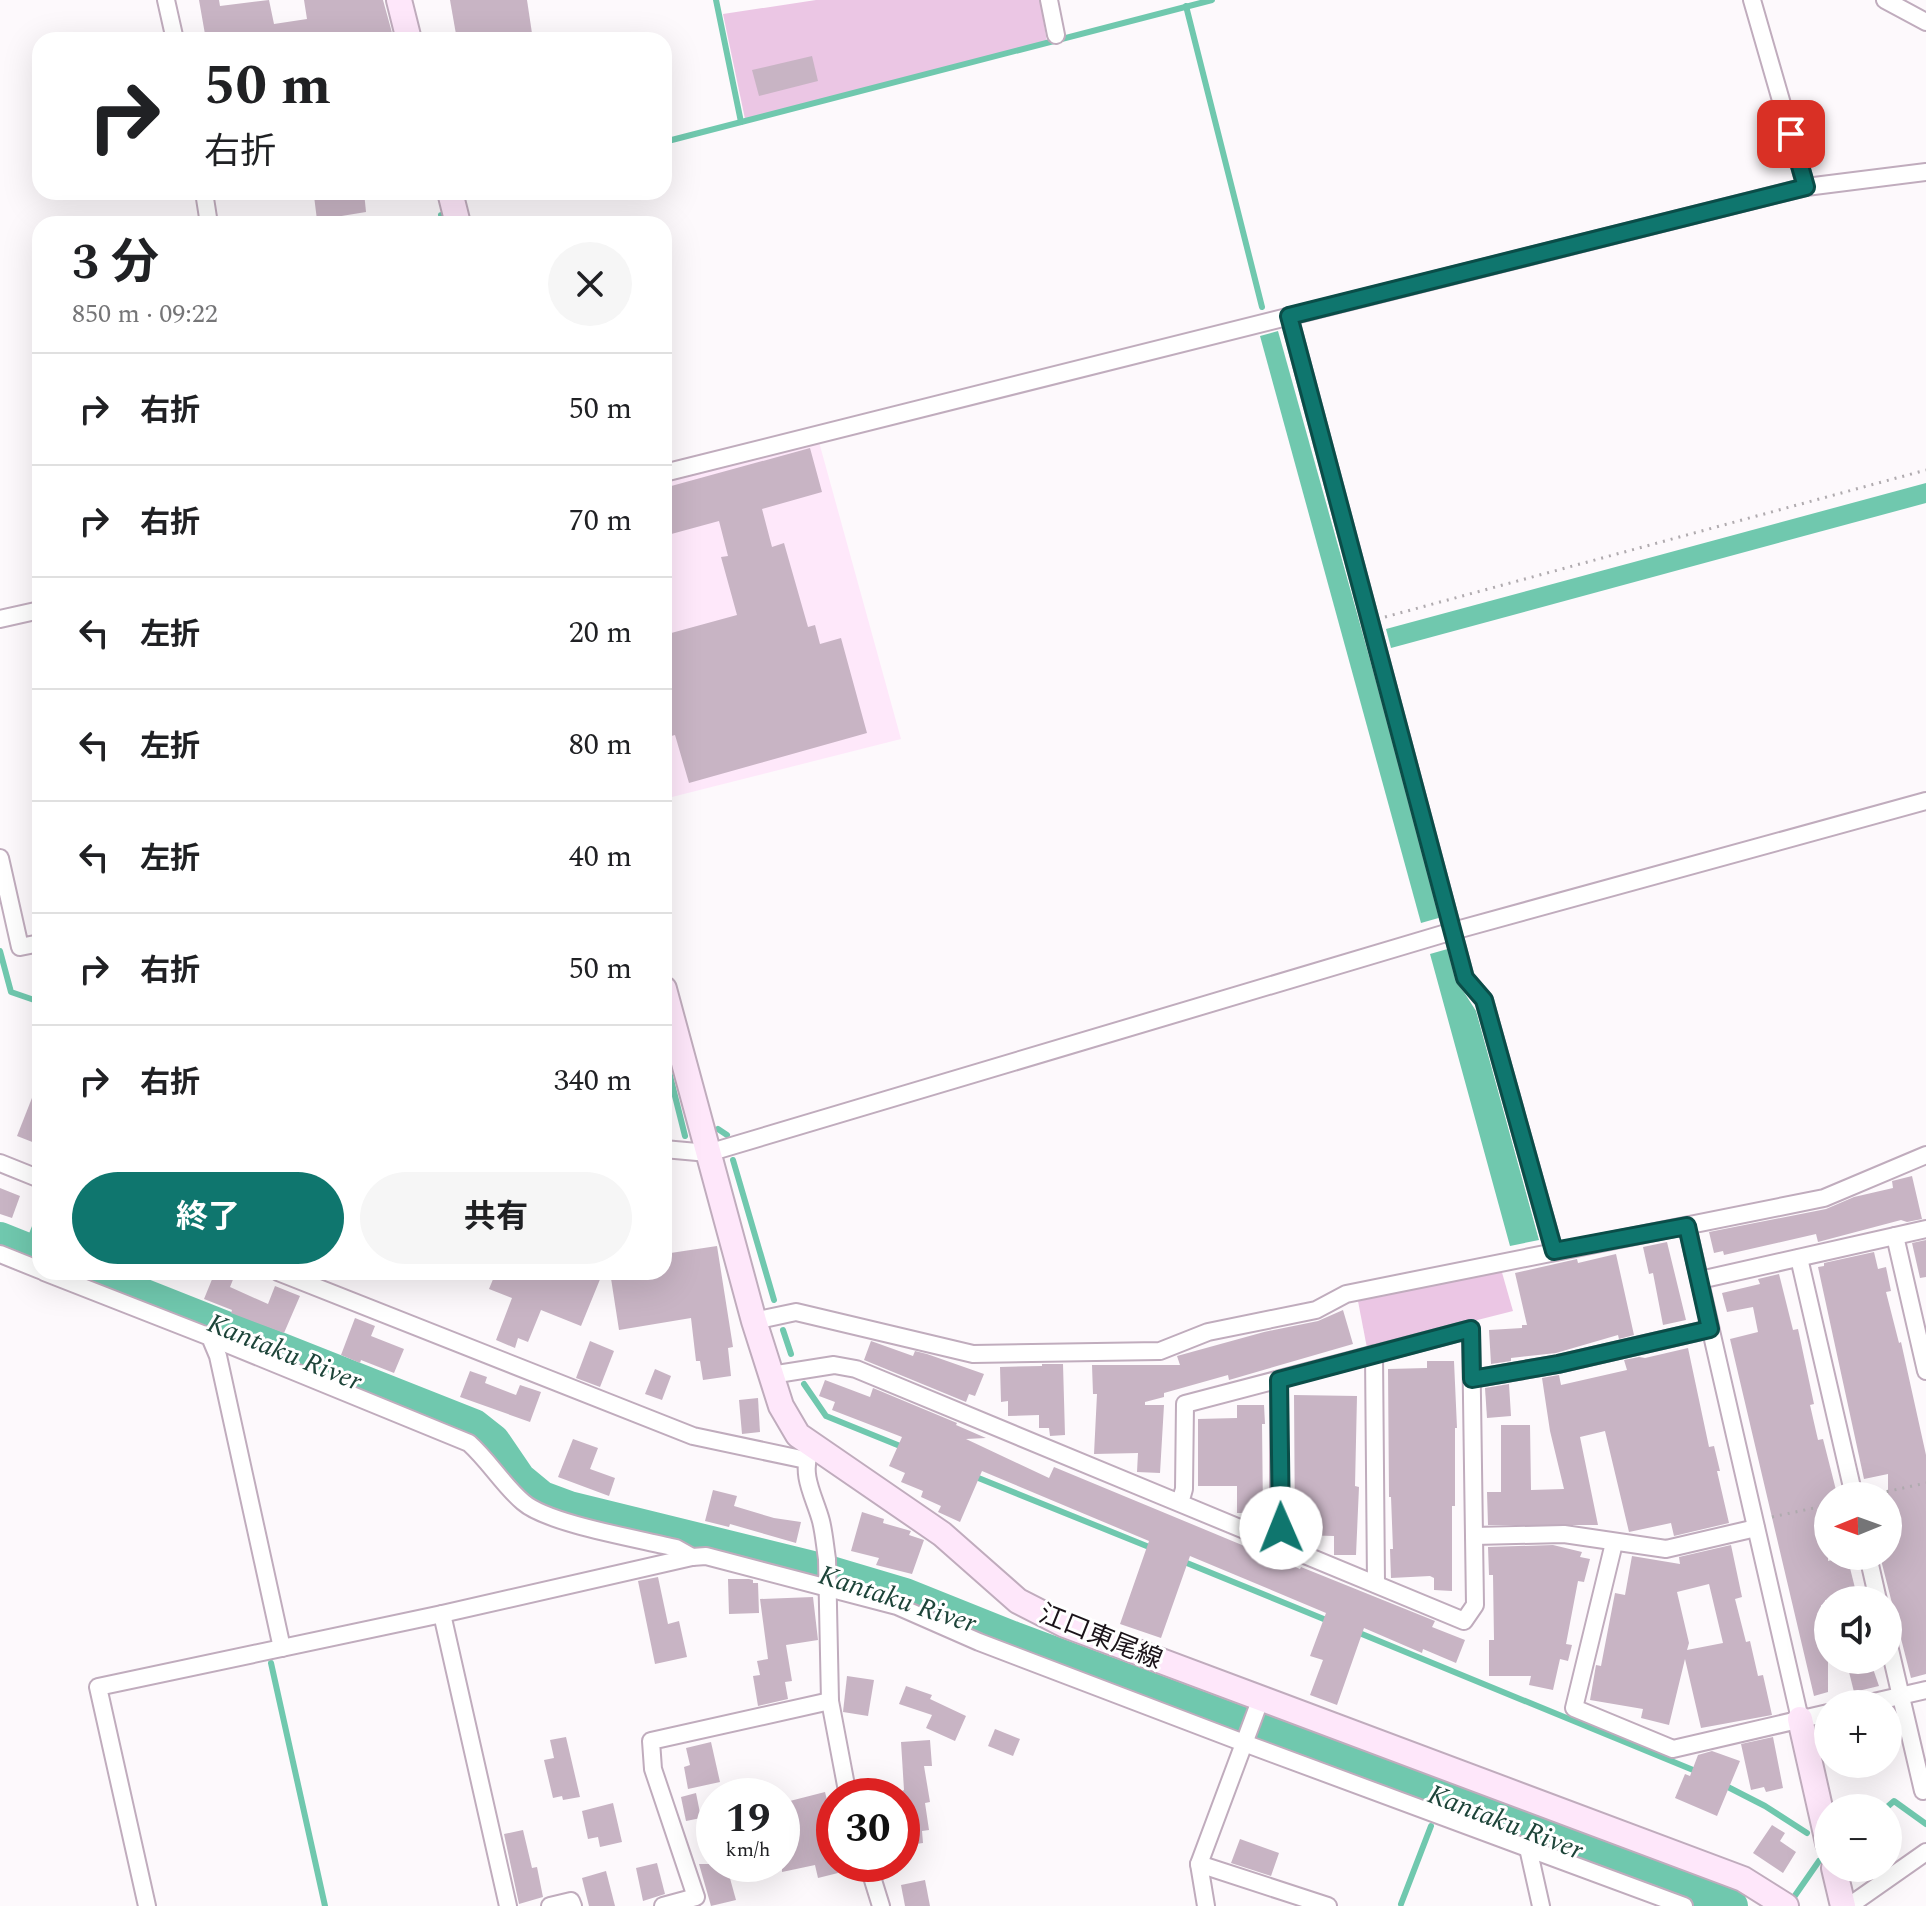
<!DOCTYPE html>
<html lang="ja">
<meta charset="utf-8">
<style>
:root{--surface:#fff;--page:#f6f6f6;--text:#202124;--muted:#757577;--line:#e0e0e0;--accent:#0f766e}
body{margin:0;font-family:Spectral,"Noto Sans JP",serif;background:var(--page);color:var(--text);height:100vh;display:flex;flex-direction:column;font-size:30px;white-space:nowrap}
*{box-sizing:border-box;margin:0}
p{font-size:26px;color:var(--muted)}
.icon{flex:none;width:44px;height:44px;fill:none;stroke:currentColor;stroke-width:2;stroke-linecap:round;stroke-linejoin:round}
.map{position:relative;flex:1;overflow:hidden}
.side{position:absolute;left:32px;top:216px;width:640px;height:1064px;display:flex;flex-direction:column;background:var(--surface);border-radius:24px;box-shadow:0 8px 32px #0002}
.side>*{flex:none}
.top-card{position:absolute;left:32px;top:32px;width:640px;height:168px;border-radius:24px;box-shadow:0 8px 32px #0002;background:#fff;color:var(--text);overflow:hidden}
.needle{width:52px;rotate:269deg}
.fabs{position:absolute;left:1814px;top:1482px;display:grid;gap:16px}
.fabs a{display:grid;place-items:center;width:88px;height:88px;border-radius:50%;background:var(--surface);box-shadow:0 8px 32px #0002;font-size:40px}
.speed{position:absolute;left:696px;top:1778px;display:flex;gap:16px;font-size:40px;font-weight:700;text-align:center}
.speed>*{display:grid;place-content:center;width:104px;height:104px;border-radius:50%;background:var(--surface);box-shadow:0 8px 32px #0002;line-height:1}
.speed small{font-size:20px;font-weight:400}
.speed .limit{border:12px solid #d22;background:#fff;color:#111}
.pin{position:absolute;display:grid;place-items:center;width:68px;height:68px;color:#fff;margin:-34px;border-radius:16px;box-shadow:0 4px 12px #0006}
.me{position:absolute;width:88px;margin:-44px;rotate:359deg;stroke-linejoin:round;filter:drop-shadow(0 0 6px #0008)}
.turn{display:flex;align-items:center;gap:28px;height:168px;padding:0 40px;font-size:36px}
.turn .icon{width:104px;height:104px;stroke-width:2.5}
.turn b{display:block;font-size:56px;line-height:68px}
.round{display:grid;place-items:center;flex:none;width:84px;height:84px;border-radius:42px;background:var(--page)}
.head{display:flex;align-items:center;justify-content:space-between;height:136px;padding:0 40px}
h1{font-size:48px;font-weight:700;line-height:60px}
.cta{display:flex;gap:16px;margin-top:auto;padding:16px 40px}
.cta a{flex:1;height:92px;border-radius:48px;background:var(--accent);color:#fff;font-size:32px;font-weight:700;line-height:92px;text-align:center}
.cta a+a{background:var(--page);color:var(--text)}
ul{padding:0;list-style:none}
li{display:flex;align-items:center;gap:24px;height:112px;padding:0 40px;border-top:2px solid var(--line)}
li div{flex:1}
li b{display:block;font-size:30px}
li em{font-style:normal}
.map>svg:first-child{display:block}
.built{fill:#fee8fa}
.green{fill:#ebc6e4}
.water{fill:#70c8ae}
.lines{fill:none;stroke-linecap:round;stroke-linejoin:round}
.stream{stroke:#70c8ae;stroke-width:6}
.river{stroke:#70c8ae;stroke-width:34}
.building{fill:#c8b4c4;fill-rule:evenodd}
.street-casing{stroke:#c0acbd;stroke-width:20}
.secondary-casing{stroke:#c0acbd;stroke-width:28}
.path{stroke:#b0abaf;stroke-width:3;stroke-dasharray:2 6;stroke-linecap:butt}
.street{stroke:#fff;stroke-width:16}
.secondary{stroke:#fee7fa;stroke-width:24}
.route-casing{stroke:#0a4d48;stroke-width:20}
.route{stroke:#0f766e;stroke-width:14}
.labels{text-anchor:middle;stroke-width:6;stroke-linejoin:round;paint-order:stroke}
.street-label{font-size:26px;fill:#1a1319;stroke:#fff}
.water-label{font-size:28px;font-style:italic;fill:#1d4439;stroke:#fff}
</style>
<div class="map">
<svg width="1926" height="1906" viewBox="0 0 1926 1906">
<rect width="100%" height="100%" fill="#fdf9fc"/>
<polygon class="built" points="819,442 901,739 664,799 664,480"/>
<g class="green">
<polygon points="816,0 1040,0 1047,42 745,119 723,14"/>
<polygon points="1501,1269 1513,1311 1367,1348 1357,1296"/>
</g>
<g class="water">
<polygon points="1278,331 1442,917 1421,923 1260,336"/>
<polygon points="1926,483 1926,503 1391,648 1386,629"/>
<polygon points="1451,948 1462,989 1476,1011 1539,1240 1510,1246 1430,954"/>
</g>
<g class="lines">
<g class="stream">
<polyline points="716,0 741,122"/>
<polyline points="1186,6 1262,307"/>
<polyline points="664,142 1212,0"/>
<polyline points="441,215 444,224"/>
<polyline points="0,951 11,992 40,1002"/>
<polyline points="667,1064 685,1136"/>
<polyline points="718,1129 727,1135"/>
<polyline points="733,1160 774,1300"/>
<polyline points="26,1249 40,1214"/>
<polyline points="783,1330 791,1354"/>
<polyline points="804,1384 826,1416 905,1448"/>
<polyline points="971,1475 1154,1549"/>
<polyline points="1182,1561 1331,1622"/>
<polyline points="1357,1632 1698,1772"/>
<polyline points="271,1663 325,1906"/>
<polyline points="1722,1784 1765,1806 1807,1833"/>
<polyline points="1886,1808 1894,1801 1926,1824"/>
<polyline points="1794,1897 1819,1861"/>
<polyline points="1401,1904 1431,1826"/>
</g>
<g class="river">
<polyline points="0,1239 40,1255"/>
<polyline points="84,1272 474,1426 493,1441 519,1479 542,1498 569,1508 821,1570 905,1595 1015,1639 1731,1906"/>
</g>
</g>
<g class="building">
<polygon points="199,0 219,0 220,6 269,0 274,24 307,19 304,0 383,0 394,40 206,40"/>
<polygon points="450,0 527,0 533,40 457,40"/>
<polygon points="812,56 818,81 759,96 752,70"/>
<polygon points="345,192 364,192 366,212 317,220 314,196"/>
<polygon points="810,448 822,492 762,509 772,547 784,543 808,627 815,625 820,644 841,638 867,733 689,783 675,735 664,738 664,635 737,615 721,557 728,556 719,521 664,536 664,488"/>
<polygon points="39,1080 40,1080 40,1145 17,1136"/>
<polygon points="1912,1176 1922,1219 1907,1222 1901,1220 1818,1242 1816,1234 1724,1255 1723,1251 1714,1253 1709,1232 1826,1209 1854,1197 1893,1188 1892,1181"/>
<polygon points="0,1188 20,1196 12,1218 0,1214"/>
<polygon points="1926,1240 1926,1277 1920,1278 1912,1243"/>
<polygon points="1667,1242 1686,1320 1663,1325 1653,1273 1649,1274 1643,1247"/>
<polygon points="717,1246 733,1347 728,1348 731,1376 703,1380 700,1361 696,1361 691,1318 619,1330 610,1272 664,1272 664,1254"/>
<polygon points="1874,1252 1878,1269 1886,1267 1891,1291 1886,1292 1899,1343 1901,1342 1926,1455 1926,1674 1911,1678 1880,1556 1888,1556 1888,1474 1864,1479 1818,1267 1824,1266 1824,1263"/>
<polygon points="1616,1254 1634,1335 1619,1339 1618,1335 1556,1353 1511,1358 1511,1361 1491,1364 1489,1330 1522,1328 1522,1325 1527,1325 1515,1273 1577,1259 1578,1263"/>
<polygon points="215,1272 236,1272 230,1287 268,1304 275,1286 300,1296 284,1333 231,1313 232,1310 204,1299"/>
<polygon points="496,1272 603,1272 581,1326 541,1310 528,1342 518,1338 515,1348 496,1340 512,1298 489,1289"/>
<polygon points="1779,1274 1793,1330 1798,1329 1814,1404 1810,1405 1818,1440 1823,1439 1837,1494 1828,1496 1828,1561 1847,1556 1858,1600 1825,1600 1826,1604 1821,1605 1828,1638 1828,1692 1814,1696 1730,1339 1758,1332 1753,1307 1727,1312 1722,1293 1760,1284 1758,1279"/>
<polygon points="1343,1310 1353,1344 1229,1380 1228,1375 1164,1393 1164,1397 1145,1402 1145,1405 1164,1405 1160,1473 1137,1472 1138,1453 1094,1454 1097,1394 1093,1394 1092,1365 1180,1365 1177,1356 1264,1332 1318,1321"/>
<polygon points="355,1318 375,1326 371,1336 404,1349 394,1373 361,1360 360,1363 341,1355"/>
<polygon points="590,1341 614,1351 600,1387 576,1378"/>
<polygon points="871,1341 913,1356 915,1351 927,1354 984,1374 975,1396 969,1394 966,1402 864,1360"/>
<polygon points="1688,1348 1709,1447 1714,1446 1720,1471 1717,1471 1729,1523 1674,1536 1671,1523 1629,1532 1605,1431 1580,1437 1598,1525 1488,1525 1487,1492 1501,1492 1501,1425 1530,1425 1531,1490 1564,1489 1550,1431 1542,1378 1559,1375 1561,1385 1627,1370 1624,1360 1639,1357 1645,1358"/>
<polygon points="1427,1361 1454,1361 1457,1428 1455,1428 1455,1506 1452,1506 1452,1591 1434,1590 1434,1578 1430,1576 1391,1578 1390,1549 1393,1549 1391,1497 1389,1497 1388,1369 1427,1368"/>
<polygon points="1042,1364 1063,1364 1065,1435 1050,1436 1049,1428 1039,1428 1039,1415 1008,1416 1008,1401 1001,1402 1000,1367 1042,1366"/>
<polygon points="655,1369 671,1376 662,1400 645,1394"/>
<polygon points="470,1371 487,1377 485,1383 516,1395 520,1385 541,1392 530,1422 460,1397"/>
<polygon points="825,1380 870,1397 873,1388 957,1423 956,1425 986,1438 966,1439 1049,1478 1054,1467 1300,1569 1301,1567 1435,1621 1432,1627 1465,1640 1456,1663 1423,1649 1422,1653 1364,1628 1337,1705 1310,1695 1323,1660 1310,1656 1326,1613 1190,1556 1161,1638 1120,1624 1149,1541 982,1471 960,1522 938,1512 941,1506 921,1497 923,1491 901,1482 905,1473 889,1466 902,1437 832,1410 835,1402 819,1396"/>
<polygon points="1509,1384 1511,1416 1487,1418 1485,1388"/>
<polygon points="1294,1395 1357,1396 1355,1486 1359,1487 1356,1555 1334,1555 1334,1536 1295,1535"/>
<polygon points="758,1398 760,1432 742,1434 739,1400"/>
<polygon points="1237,1405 1264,1405 1265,1424 1262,1424 1263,1513 1237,1513 1237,1486 1198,1486 1198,1419 1237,1418"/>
<polygon points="573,1439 598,1448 590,1469 615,1478 609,1496 558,1477"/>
<polygon points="713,1490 737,1496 734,1506 774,1518 801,1522 796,1543 730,1524 729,1527 705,1521"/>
<polygon points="862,1512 884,1519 883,1523 911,1531 909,1535 924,1540 912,1574 876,1565 879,1558 851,1551"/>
<polygon points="1553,1545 1582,1552 1580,1557 1590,1559 1584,1582 1578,1581 1566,1644 1572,1645 1568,1661 1560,1659 1553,1690 1529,1685 1531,1676 1489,1676 1489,1640 1494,1640 1493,1575 1489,1575 1488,1547"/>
<path d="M1731,1545L1742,1597L1735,1599L1746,1642L1750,1641L1758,1676L1763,1675L1772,1715L1701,1728L1685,1659L1669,1725L1641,1718L1643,1709L1590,1700L1596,1665L1601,1666L1615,1593L1625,1595L1632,1556L1680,1564L1679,1557ZM1709,1584L1723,1643L1687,1650L1689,1643L1677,1592Z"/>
<polygon points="658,1577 668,1624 679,1621 687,1657 655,1664 638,1581"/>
<polygon points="728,1579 749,1579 753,1580 753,1583 758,1583 759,1613 729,1614"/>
<polygon points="813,1597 818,1640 786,1645 792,1681 785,1682 788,1699 758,1706 753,1676 760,1675 757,1661 768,1659 760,1599"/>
<polygon points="1846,1660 1870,1660 1879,1686 1854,1692"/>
<polygon points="847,1676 874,1680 868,1716 843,1712"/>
<polygon points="906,1686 932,1695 930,1699 966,1716 955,1741 926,1728 932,1715 899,1704"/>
<polygon points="995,1729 1020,1739 1013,1756 988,1746"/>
<polygon points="566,1737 580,1797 563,1800 562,1796 553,1798 544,1760 554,1758 550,1740"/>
<polygon points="1773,1737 1783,1788 1766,1792 1764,1787 1751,1790 1741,1744"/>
<polygon points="930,1740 932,1766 924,1766 930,1802 925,1803 929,1830 922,1831 923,1843 902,1846 902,1791 904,1790 901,1742"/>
<polygon points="711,1742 720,1782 688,1789 684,1767 690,1765 686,1748"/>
<polygon points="1712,1751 1740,1761 1717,1816 1675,1798 1685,1774 1690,1776 1698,1755"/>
<polygon points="825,1792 834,1828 834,1839 830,1840 838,1873 818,1878 815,1865 782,1872 782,1803"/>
<polygon points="696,1793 701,1818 686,1821 681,1797"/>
<polygon points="613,1803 622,1842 600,1847 598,1837 588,1839 582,1811"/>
<polygon points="1772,1825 1785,1833 1780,1841 1796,1852 1783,1873 1753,1853"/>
<polygon points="523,1830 532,1868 537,1867 543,1897 519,1904 504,1834"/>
<polygon points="1240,1839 1279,1853 1271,1876 1231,1863"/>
<polygon points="657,1863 665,1894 643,1901 636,1868"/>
<polygon points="699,1864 726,1864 736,1900 711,1906"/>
<polygon points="606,1871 615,1906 589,1906 582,1878"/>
<polygon points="925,1880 930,1906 905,1906 901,1885"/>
</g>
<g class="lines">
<g class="street-casing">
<g id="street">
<polyline points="166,0 175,40"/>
<polyline points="1049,0 1056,35"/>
<polyline points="1752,0 1806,187"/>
<polyline points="1885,0 1926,22"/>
<polyline points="204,192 209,224"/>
<polyline points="1289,316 1465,978 1484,1000 1554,1251"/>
<polyline points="664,473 1806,187 1926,172"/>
<polyline points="0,619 40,610"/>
<polyline points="0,858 20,947 40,943"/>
<polyline points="664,1149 708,1153 1453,931 1926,801"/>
<polyline points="0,1163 40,1179"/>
<polyline points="1687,1226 1800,1719"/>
<polyline points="1895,1236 1926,1371"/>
<polyline points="0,1254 40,1270"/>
<polyline points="1799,1258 1854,1496"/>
<polyline points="44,1272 210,1337 218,1356 282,1648"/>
<polyline points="278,1272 693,1436 806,1460"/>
<polyline points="1700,1280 1926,1229"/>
<polyline points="754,1321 796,1312 973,1354 1160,1351 1208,1332 1316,1310 1346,1294 1824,1198 1926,1155"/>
<path d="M210,1337L469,1443C489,1461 504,1486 523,1502C548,1524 640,1539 676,1548L692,1557"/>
<polyline points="1374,1354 1376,1584"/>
<path d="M771,1375L834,1365L856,1369C1059,1453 1261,1537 1464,1621L1475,1605L1471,1329L1185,1404L1184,1489L1180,1503"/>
<polyline points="1472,1379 1558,1364 1710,1329"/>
<polyline points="1279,1380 1279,1544"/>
<path d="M810,1452C800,1475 815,1498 821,1521C824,1533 825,1546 827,1559L830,1701L848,1796"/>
<polyline points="1474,1536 1564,1534 1666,1549 1756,1528"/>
<polyline points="1614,1543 1574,1708 1673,1749 1828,1713"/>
<polyline points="1868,1556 1878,1600"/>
<polyline points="442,1614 508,1906"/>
<polyline points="1888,1641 1923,1791 1926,1790"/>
<polyline points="1865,1704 1926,1690"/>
<polyline points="1528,1848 1541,1906"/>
<polyline points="868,1864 881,1906"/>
<polyline points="1199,1864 1328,1906"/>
<polyline points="147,1906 98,1687 442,1614 692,1557 706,1556 897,1606 979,1642 1244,1743 1684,1906"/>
<polyline points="550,1906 571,1901 573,1906"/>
<polyline points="663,1906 696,1897 653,1769 651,1741 830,1701"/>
<polyline points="1206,1906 1199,1864 1261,1698"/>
<polyline points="1849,1906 1926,1852"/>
</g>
</g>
<g class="secondary-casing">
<g id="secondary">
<polyline points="399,0 409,40"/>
<polyline points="450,192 458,224"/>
<polyline points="664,989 754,1321 781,1406 798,1435 942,1534 1018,1601 1065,1625 1743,1879 1786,1906"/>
<polyline points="1800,1719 1828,1843"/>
<polyline points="1834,1868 1843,1906"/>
</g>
</g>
<g class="path">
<polyline points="1385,617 1926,470"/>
<polyline points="1871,1495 1926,1483"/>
<polyline points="1772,1517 1828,1505"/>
</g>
<use href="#street" class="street"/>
<use href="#secondary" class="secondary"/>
</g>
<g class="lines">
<g class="route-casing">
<polyline id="route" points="1281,1528 1279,1380 1471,1329 1472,1379 1558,1364 1710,1329 1687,1226 1554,1251 1484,1000 1465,978 1289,316 1806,187 1791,134"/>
</g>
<use href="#route" class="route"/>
</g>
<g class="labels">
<g class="street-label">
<text transform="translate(1101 1636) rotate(22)" y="9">江口東尾線</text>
</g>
<g class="water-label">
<text transform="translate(285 1351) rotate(22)" y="10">Kantaku River</text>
<text transform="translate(898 1598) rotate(18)" y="10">Kantaku River</text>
<text transform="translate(1506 1821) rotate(21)" y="10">Kantaku River</text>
</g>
</g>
</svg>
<div class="fabs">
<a><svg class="needle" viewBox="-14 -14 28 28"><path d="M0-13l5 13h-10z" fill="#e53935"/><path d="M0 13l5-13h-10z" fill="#757577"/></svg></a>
<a><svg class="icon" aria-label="sound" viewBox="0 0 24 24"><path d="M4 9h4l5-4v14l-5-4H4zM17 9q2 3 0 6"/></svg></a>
<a>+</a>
<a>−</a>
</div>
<div class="speed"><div>19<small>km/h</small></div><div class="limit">30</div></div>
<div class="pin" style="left:1791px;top:134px;background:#d93025"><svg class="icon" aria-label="arrive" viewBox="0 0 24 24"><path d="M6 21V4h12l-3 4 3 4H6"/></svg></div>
<svg class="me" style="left:1281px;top:1528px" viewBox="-20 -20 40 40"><circle r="19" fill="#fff"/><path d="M0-13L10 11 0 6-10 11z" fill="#0f766e"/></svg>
<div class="top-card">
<div class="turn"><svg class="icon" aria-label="right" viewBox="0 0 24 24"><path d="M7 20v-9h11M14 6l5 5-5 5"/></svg><div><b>50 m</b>右折</div></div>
</div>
<section class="side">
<div class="head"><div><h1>3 分</h1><p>850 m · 09:22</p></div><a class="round"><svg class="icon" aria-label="close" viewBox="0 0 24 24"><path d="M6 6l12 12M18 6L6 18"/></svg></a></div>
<ul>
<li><svg class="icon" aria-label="right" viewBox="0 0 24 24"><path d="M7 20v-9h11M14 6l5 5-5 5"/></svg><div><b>右折</b></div><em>50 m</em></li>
<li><svg class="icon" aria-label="right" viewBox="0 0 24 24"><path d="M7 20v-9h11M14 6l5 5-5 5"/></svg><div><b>右折</b></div><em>70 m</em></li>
<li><svg class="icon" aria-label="left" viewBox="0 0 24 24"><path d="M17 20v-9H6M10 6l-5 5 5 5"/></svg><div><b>左折</b></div><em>20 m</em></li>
<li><svg class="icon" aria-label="left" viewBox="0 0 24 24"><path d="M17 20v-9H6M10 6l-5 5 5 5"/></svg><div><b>左折</b></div><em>80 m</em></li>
<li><svg class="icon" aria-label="left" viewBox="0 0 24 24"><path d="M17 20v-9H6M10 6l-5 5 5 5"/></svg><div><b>左折</b></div><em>40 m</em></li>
<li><svg class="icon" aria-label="right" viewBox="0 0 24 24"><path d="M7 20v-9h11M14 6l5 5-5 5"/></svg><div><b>右折</b></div><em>50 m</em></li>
<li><svg class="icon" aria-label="right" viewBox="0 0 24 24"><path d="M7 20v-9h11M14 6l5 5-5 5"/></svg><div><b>右折</b></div><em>340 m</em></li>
</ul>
<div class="cta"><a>終了</a><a>共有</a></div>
</section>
</div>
